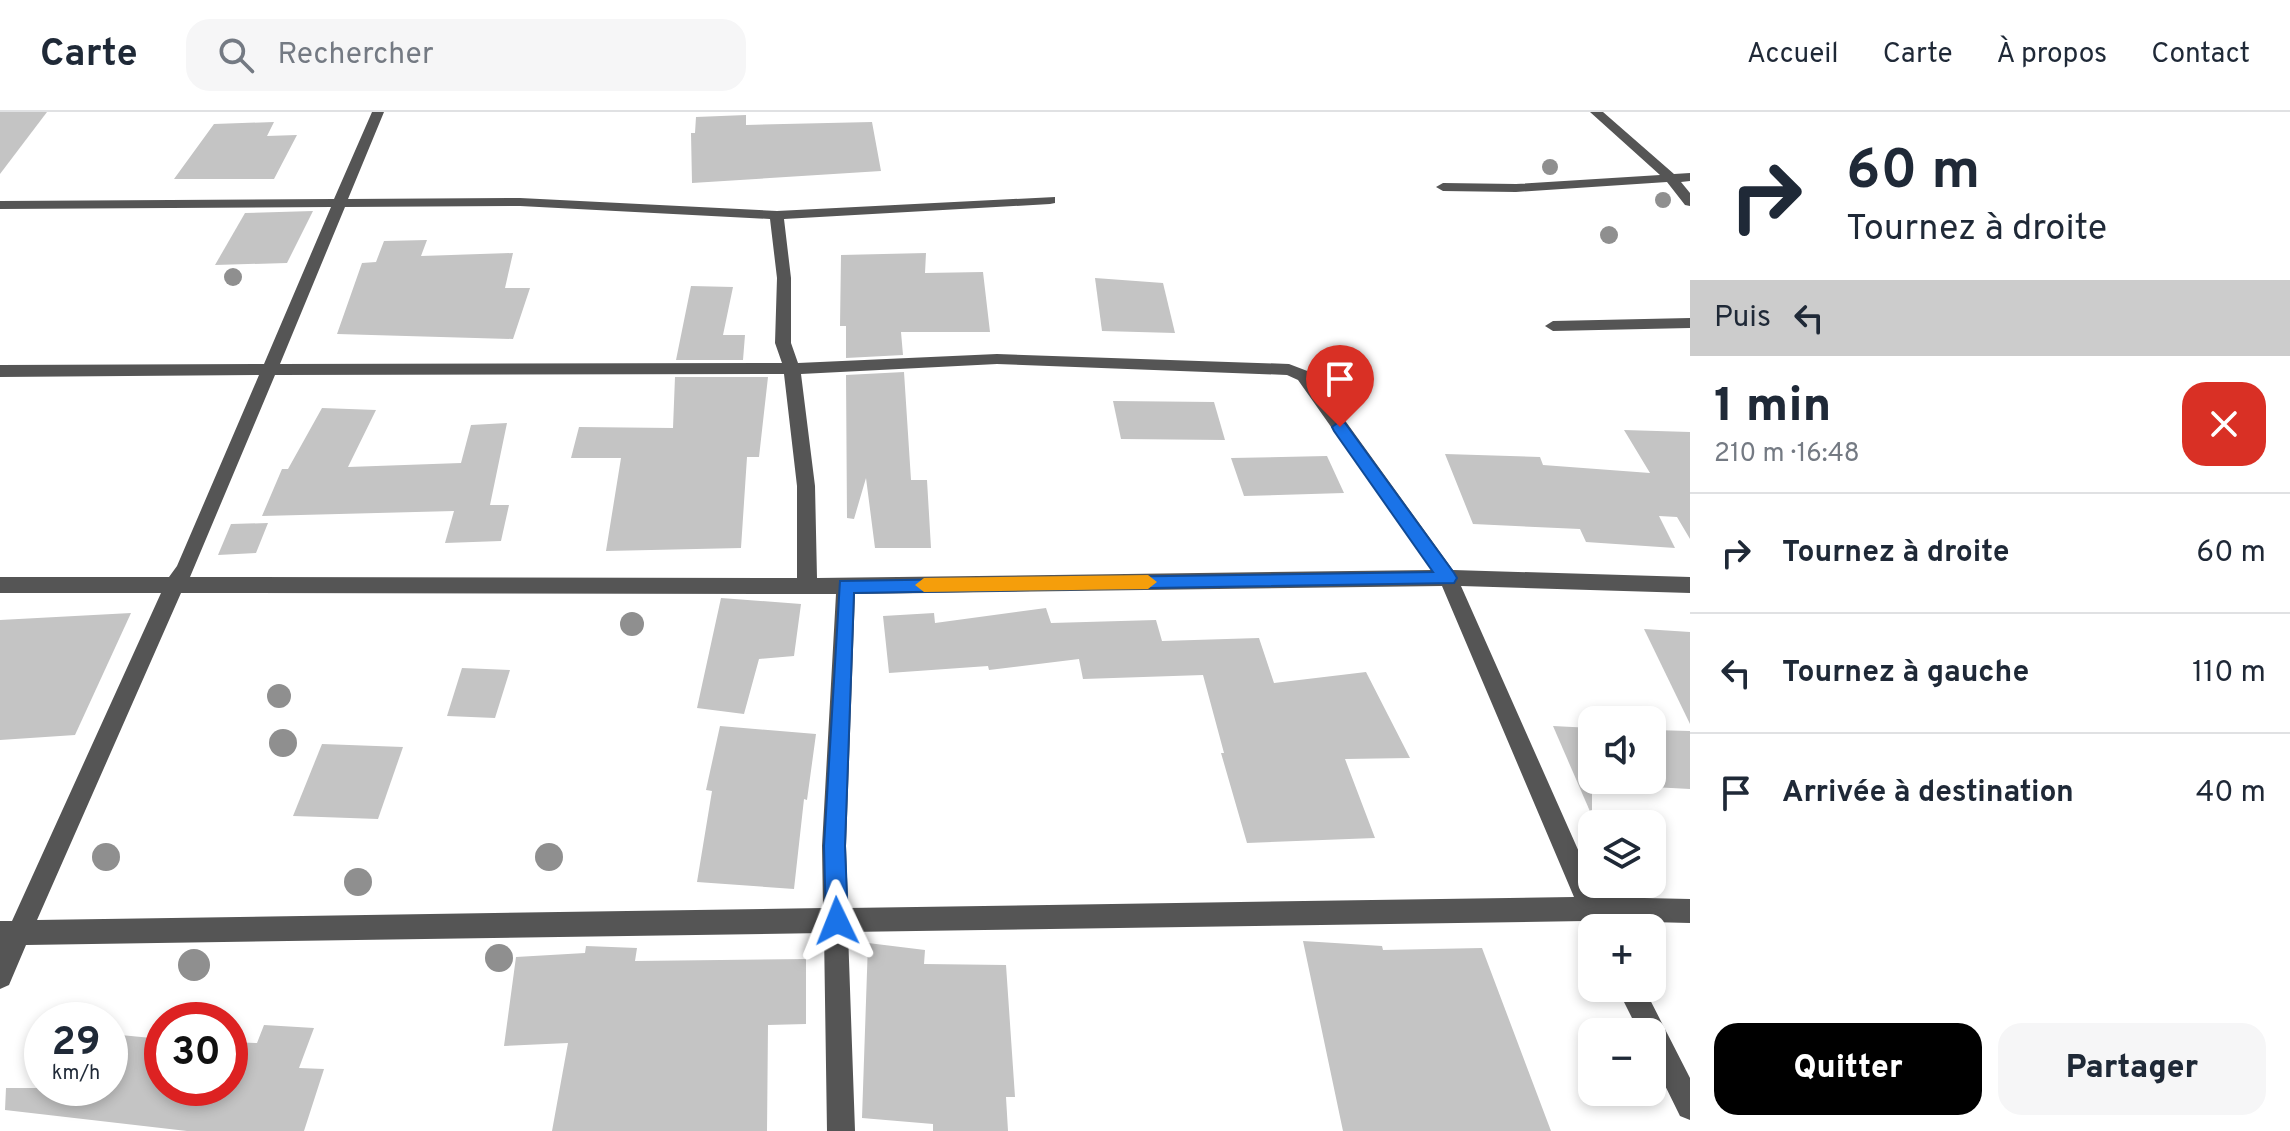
<!DOCTYPE html>
<html lang="fr">
<meta charset="utf-8">
<style>
:root{--surface:#fff;--page:#f6f6f7;--text:#1f2937;--muted:#747a83;--line:#e0e1e3;--accent:#000}
body{margin:0;font-family:Overpass,sans-serif;background:var(--page);color:var(--text);height:100vh;display:flex;flex-direction:column;font-size:30px;white-space:nowrap}
*{box-sizing:border-box;margin:0}
p{font-size:26px;color:var(--muted)}
.icon{flex:none;width:44px;height:44px;fill:none;stroke:currentColor;stroke-width:2;stroke-linecap:round;stroke-linejoin:round}
.map{position:relative;flex:1;overflow:hidden}
.panel{display:flex;flex-direction:column;background:var(--surface);width:600px}
.panel>*{flex:none}
.hud{background:#fff;color:var(--text);overflow:hidden}
.buttons{position:absolute;left:1578px;top:594px;display:grid;gap:16px}
.buttons a{display:grid;place-items:center;width:88px;height:88px;border-radius:16px;background:var(--surface);box-shadow:0 4px 12px #0003;font-size:40px}
.speed{position:absolute;left:24px;top:890px;display:flex;gap:16px;font-size:40px;font-weight:700;text-align:center}
.speed>*{display:grid;place-content:center;width:104px;height:104px;border-radius:50%;background:var(--surface);box-shadow:0 4px 12px #0003;line-height:1}
.speed small{font-size:20px;font-weight:400}
.speed .limit{border:12px solid #d22;background:#fff;color:#111}
.pin{position:absolute;display:grid;place-items:center;width:68px;height:68px;color:#fff;margin:-82px -34px;border-radius:50% 50% 50% 0;rotate:-45deg;box-shadow:0 0 8px #0007}
.pin .icon{rotate:45deg}
.me{position:absolute;width:88px;margin:-44px;rotate:358deg;stroke-linejoin:round;filter:drop-shadow(0 0 6px #0008)}
.turn{display:flex;align-items:center;gap:28px;height:168px;padding:0 24px;font-size:36px}
.turn .icon{width:104px;height:104px;stroke-width:2.5}
.turn b{display:block;font-size:56px;line-height:68px}
.then{display:flex;align-items:center;height:76px;padding:0 24px;background:#0003;gap:16px;font-size:30px}
.round{display:grid;place-items:center;flex:none;width:84px;height:84px;border-radius:24px;background:var(--page)}
.summary{display:flex;align-items:center;justify-content:space-between;height:136px;padding:0 24px}
h1{font-size:48px;font-weight:800;line-height:60px}
.action{display:flex;gap:16px;margin-top:auto;padding:16px 24px}
.action a{flex:1;height:92px;border-radius:24px;background:var(--accent);color:#fff;font-size:32px;font-weight:800;line-height:92px;text-align:center}
.action a+a{background:var(--page);color:var(--text)}
ul{padding:0;list-style:none}
li{display:flex;align-items:center;gap:24px;height:120px;padding:0 24px;border-top:2px solid var(--line)}
li div{flex:1}
li b{display:block;font-size:30px}
li em{font-style:normal}
header{display:flex;align-items:center;gap:48px;box-sizing:border-box;height:112px;padding:0 40px;background:var(--surface);border-bottom:2px solid var(--line)}
header strong{font-size:38px}
nav{display:flex;gap:44px;margin-inline-start:auto;font-size:28px}
.search{width:560px;height:72px;background:var(--page);display:flex;align-items:center;gap:20px;box-sizing:border-box;padding:0 28px;border-radius:24px;color:var(--muted);font-size:30px}
main{display:flex;flex:1;min-height:0}
.map>svg:first-child{display:block}
.building{fill:#c4c4c4}
.lines{fill:none;stroke-linecap:round;stroke-linejoin:round}
.minor{fill:#555;fill-rule:evenodd}
.tree{fill:#8f8f8f}
.route{fill:#1a73e8;stroke:#114b97;stroke-width:2}
.slow{fill:#f59e0b}
</style>
<header>
<strong>Carte</strong>
<div class="search"><svg class="icon" aria-label="search" viewBox="0 0 24 24"><circle cx="10" cy="10" r="6"/><path d="M15 15l6 6"/></svg>Rechercher</div>
<nav><a>Accueil</a><a>Carte</a><a>À propos</a><a>Contact</a></nav>
</header>
<main>
<div class="map">
<svg width="1690" height="1019" viewBox="0 0 1690 1019">
<rect width="100%" height="100%" fill="#fff"/>
<g class="building">
<polygon points="0,0 47,0 0,62"/>
<polygon points="746,3 746,13 872,10 881,59 692,71 691,21 695,21 696,5"/>
<polygon points="274,10 267,24 297,23 274,67 174,67 214,12"/>
<polygon points="313,99 287,151 215,153 245,101"/>
<polygon points="427,128 421,144 513,141 505,176 530,176 513,227 337,222 362,151 376,150 384,129"/>
<polygon points="926,141 925,161 983,160 990,220 901,220 903,243 846,246 846,214 840,214 841,143"/>
<polygon points="1095,166 1163,171 1175,221 1102,219"/>
<polygon points="691,174 733,175 723,223 745,223 743,248 676,248"/>
<polygon points="904,260 911,368 927,368 931,436 875,436 866,366 854,407 847,406 846,263"/>
<polygon points="675,265 768,265 759,345 747,345 741,436 606,439 621,346 571,346 579,315 673,316"/>
<polygon points="1113,289 1214,290 1225,328 1121,327"/>
<polygon points="322,296 376,298 348,355 461,351 471,313 507,311 490,393 509,393 501,429 445,431 454,399 262,404 282,357 288,357"/>
<polygon points="1624,318 1690,320 1690,427 1677,405 1659,404 1675,436 1586,430 1580,417 1473,412 1445,342 1540,345 1543,353 1650,361"/>
<polygon points="1327,344 1344,381 1244,384 1231,346"/>
<polygon points="268,411 256,441 218,443 231,412"/>
<polygon points="721,486 801,492 794,544 759,547 744,602 697,596"/>
<polygon points="1046,496 1051,511 1156,508 1162,529 1259,526 1274,571 1366,560 1410,646 1345,647 1375,726 1247,731 1221,641 1224,641 1203,563 1083,567 1079,547 989,558 988,554 889,561 883,504 934,501 935,511"/>
<polygon points="131,501 75,623 0,628 0,508"/>
<polygon points="1644,517 1690,520 1690,612"/>
<polygon points="462,556 510,558 495,606 447,604"/>
<polygon points="720,614 816,622 807,688 804,687 794,777 697,770 712,679 706,678"/>
<polygon points="1553,614 1592,616 1592,704"/>
<polygon points="1652,618 1690,619 1690,677 1652,675"/>
<polygon points="322,632 403,635 378,707 293,704"/>
<polygon points="1303,829 1382,834 1383,838 1482,836 1551,1019 1343,1019"/>
<polygon points="868,831 925,838 924,852 1006,853 1015,985 1006,985 1008,1019 933,1019 933,1012 862,1006"/>
<polygon points="586,834 637,836 635,849 806,847 806,912 768,913 767,1019 552,1019 568,931 504,934 516,845 585,841"/>
<polygon points="264,913 314,916 299,956 324,957 304,1019 187,1019 5,998 6,976 110,976 110,922 162,927 162,976 230,976 230,930 257,931"/>
</g>
<g class="lines">
<g class="minor">
<path d="M372,0H384L348,87L520,86L777,99L1055,85V91L1050,92L784,107L791,166V231L798,251L997,242L1289,252L1310,260L1453,458L1690,465V481L1461,474L1599,785L1690,787V811L1610,809L1612,816H1592V825L1585,809L848,820L855,1019H827L824,821L26,833L9,873L0,877V809H12L161,481H0V465H169L177,454L259,263L0,265V253L264,252L331,95L0,97V89L334,87ZM520,94L770,107L777,166L775,231L782,251L280,252L345,95ZM997,252L1287,263L1298,268L1432,458L817,466L815,374L801,262ZM784,262L797,374V466L190,465L275,263ZM1442,474L1574,785L848,796L846,734L855,482ZM181,481L836,482L822,734L823,796L37,808Z"/>
<polygon points="1590,0 1603,0 1674,62 1690,61 1690,69 1681,70 1690,81 1690,94 1685,93 1667,70 1516,80 1443,79 1436,75 1443,71 1516,72 1660,63"/>
<polygon points="1690,206 1690,216 1553,219 1545,214 1553,209"/>
<polygon points="1617,876 1644,876 1690,966 1690,1008 1680,1004 1652,947 1652,920 1639,920"/>
</g>
</g>
<g class="tree">
<circle cx="1550" cy="55" r="8"/>
<circle cx="1663" cy="88" r="8"/>
<circle cx="1609" cy="123" r="9"/>
<circle cx="233" cy="165" r="9"/>
<circle cx="632" cy="512" r="12"/>
<circle cx="279" cy="584" r="12"/>
<circle cx="283" cy="631" r="14"/>
<circle cx="106" cy="745" r="14"/>
<circle cx="549" cy="745" r="14"/>
<circle cx="358" cy="770" r="14"/>
<circle cx="499" cy="846" r="14"/>
<circle cx="194" cy="853" r="16"/>
</g>
<polygon class="route" points="1340,309 1345,311 1454,461 1457,466 1454,471 854,481 845,734 848,809 845,817 837,820 829,817 826,809 824,734 840,469 1433,460 1334,319 1332,315"/>
<polygon class="slow" points="1148,463 1157,470 1148,477 924,480 915,473 924,466"/>
</svg>
<div class="buttons">
<a><svg class="icon" aria-label="sound" viewBox="0 0 24 24"><path d="M4 9h4l5-4v14l-5-4H4zM17 9q2 3 0 6"/></svg></a>
<a><svg class="icon" aria-label="layers" viewBox="0 0 24 24"><path d="M12 4l9 5-9 5-9-5zM3 14l9 5 9-5"/></svg></a>
<a>+</a>
<a>−</a>
</div>
<div class="speed"><div>29<small>km/h</small></div><div class="limit">30</div></div>
<div class="pin" style="left:1340px;top:315px;background:#d93025"><svg class="icon" aria-label="arrive" viewBox="0 0 24 24"><path d="M6 21V4h12l-3 4 3 4H6"/></svg></div>
<svg class="me" style="left:837px;top:809px" viewBox="-20 -20 40 40"><path d="M0-17L14 15 0 8-14 15z" fill="#1a73e8" stroke="#fff" stroke-width="4"/></svg>
</div>
<section class="panel">
<div class="hud">
<div class="turn"><svg class="icon" aria-label="right" viewBox="0 0 24 24"><path d="M7 20v-9h11M14 6l5 5-5 5"/></svg><div><b>60 m</b>Tournez à droite</div></div>
<div class="then">Puis<svg class="icon" aria-label="left" viewBox="0 0 24 24"><path d="M17 20v-9H6M10 6l-5 5 5 5"/></svg></div>
</div>
<div class="summary"><div><h1>1 min</h1><p>210 m · 16:48</p></div><a class="round" style="background:#d93025;color:#fff"><svg class="icon" aria-label="close" viewBox="0 0 24 24"><path d="M6 6l12 12M18 6L6 18"/></svg></a></div>
<ul>
<li><svg class="icon" aria-label="right" viewBox="0 0 24 24"><path d="M7 20v-9h11M14 6l5 5-5 5"/></svg><div><b>Tournez à droite</b></div><em>60 m</em></li>
<li><svg class="icon" aria-label="left" viewBox="0 0 24 24"><path d="M17 20v-9H6M10 6l-5 5 5 5"/></svg><div><b>Tournez à gauche</b></div><em>110 m</em></li>
<li><svg class="icon" aria-label="arrive" viewBox="0 0 24 24"><path d="M6 21V4h12l-3 4 3 4H6"/></svg><div><b>Arrivée à destination</b></div><em>40 m</em></li>
</ul>
<div class="action"><a>Quitter</a><a>Partager</a></div>
</section>
</main>
